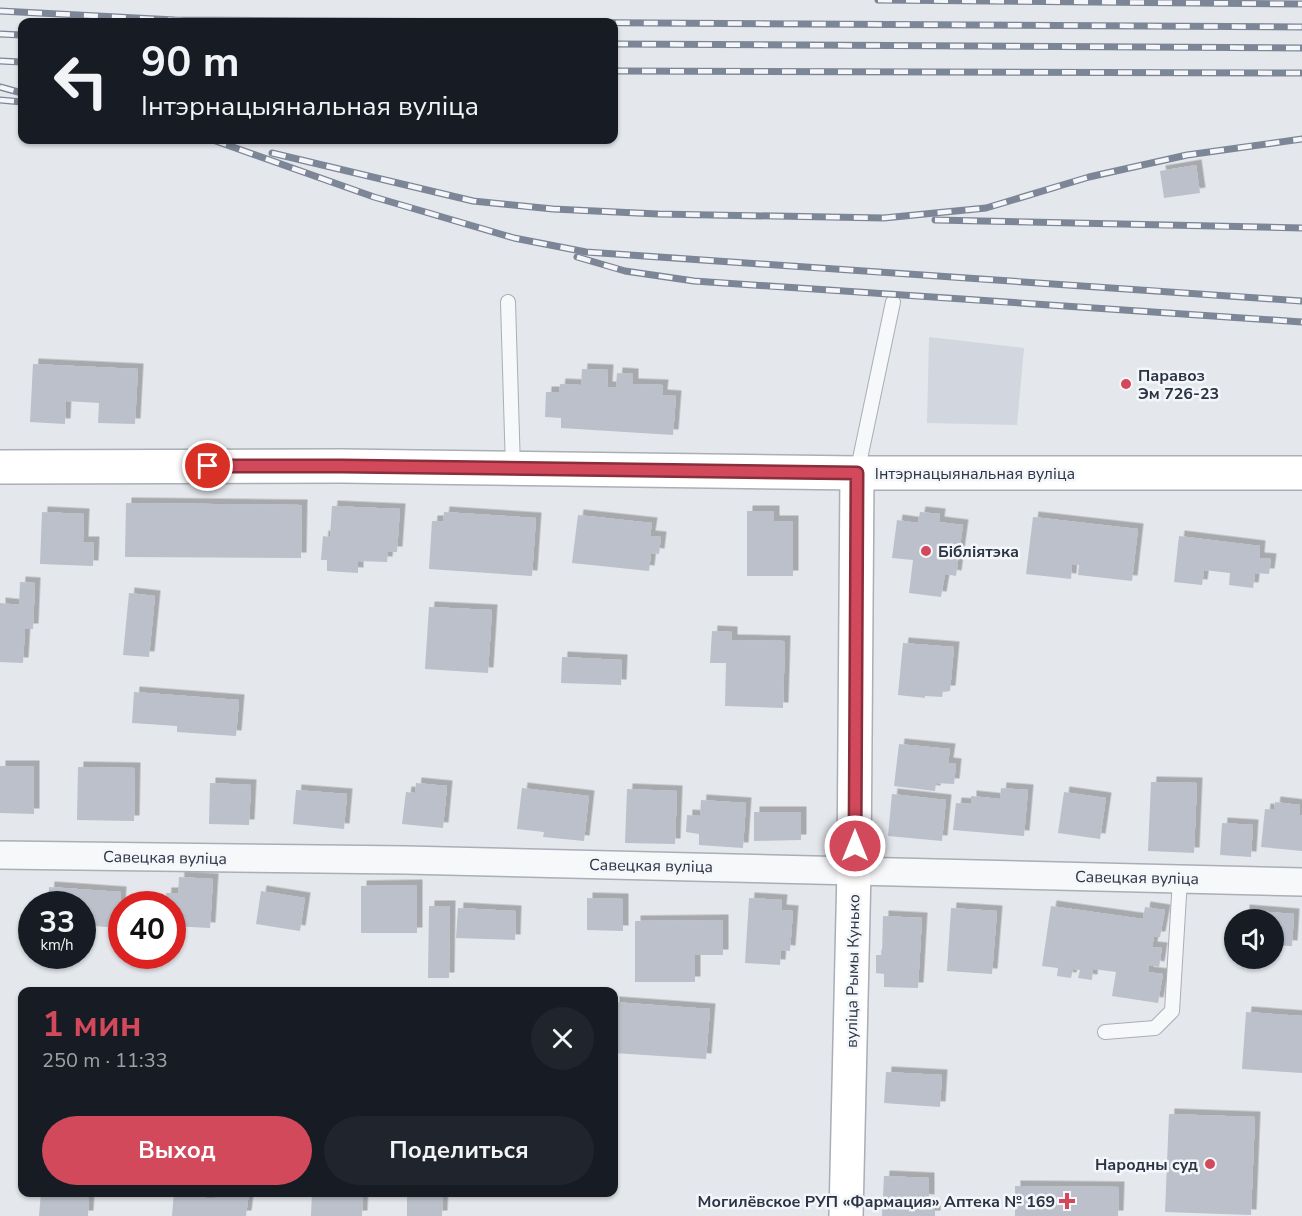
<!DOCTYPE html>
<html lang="ru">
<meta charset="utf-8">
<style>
:root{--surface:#171b24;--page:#20242c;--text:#f1f3f6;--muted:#9ea1a6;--accent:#d1495b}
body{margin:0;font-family:"Nunito Sans",sans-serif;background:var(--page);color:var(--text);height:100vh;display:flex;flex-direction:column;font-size:22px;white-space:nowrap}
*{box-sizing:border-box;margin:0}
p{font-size:20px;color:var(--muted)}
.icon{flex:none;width:33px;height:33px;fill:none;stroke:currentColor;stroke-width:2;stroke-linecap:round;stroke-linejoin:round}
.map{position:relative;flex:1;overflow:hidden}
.details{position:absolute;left:18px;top:987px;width:600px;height:210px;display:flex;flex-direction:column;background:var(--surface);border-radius:12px;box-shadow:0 2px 4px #0004}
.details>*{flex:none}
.top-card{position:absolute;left:18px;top:18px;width:600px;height:126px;border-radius:12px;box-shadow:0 2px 4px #0004;background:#171b24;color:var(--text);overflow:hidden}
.buttons{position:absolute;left:1224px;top:909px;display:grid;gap:12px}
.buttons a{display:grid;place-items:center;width:60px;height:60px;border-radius:50%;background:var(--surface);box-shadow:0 2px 4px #0004;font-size:30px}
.speed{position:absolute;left:18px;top:891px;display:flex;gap:12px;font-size:30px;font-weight:700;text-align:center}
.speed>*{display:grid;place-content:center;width:78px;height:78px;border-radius:50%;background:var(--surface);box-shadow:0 2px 4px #0004;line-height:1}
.speed small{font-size:15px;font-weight:400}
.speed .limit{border:9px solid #d22;background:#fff;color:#111}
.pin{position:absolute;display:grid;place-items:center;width:51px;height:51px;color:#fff;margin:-26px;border:3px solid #fff;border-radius:50%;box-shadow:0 2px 6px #0007}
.me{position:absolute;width:66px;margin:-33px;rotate:0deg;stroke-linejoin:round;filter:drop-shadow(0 0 4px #0008)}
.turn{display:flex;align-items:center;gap:21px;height:126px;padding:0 24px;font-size:27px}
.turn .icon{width:78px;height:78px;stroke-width:2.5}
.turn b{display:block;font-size:42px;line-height:51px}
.round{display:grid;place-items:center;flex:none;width:63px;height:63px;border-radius:32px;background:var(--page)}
.overview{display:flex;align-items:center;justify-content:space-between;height:102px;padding:0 24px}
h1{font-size:36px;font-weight:700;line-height:45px;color:var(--accent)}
.button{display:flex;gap:12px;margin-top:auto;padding:12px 24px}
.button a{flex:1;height:69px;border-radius:36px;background:var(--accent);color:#fff;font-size:24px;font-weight:700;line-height:69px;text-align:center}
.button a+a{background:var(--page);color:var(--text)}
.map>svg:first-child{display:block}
.built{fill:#d2d6de}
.building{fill:#bbc0ca;filter:url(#shadow)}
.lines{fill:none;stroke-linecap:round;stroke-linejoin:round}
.lane-casing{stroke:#a9aeb7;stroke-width:16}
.street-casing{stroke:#a9aeb7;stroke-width:30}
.secondary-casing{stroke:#a9aeb7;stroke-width:36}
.lane{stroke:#f7f8fa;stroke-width:14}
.street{stroke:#f7f8fa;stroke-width:27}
.secondary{stroke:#fff;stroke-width:33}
.rail-casing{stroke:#7d8696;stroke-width:7}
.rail{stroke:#f4f6f9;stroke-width:4.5;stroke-dasharray:14;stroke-linecap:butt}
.route-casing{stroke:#882f3b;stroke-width:15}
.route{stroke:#d1495b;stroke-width:10}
.poi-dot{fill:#d1495b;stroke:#f4f6f9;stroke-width:2}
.labels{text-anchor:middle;stroke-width:5;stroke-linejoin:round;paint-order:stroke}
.poi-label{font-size:16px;font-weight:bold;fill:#2b3445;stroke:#f4f6f9;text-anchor:start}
.street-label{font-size:16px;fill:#2b3445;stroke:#f4f6f9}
</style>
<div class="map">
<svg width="1302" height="1216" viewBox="0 0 1302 1216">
<defs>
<filter id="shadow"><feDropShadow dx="5.5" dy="-5.5" stdDeviation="0" flood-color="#0004"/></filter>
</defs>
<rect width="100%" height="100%" fill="#e4e7ec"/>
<polygon class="built" points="929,337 1024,348 1017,425 927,423"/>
<g class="building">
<polygon points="1196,165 1200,193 1164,198 1160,171"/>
<polygon points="33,364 138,369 135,424 98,423 99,403 66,401 65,424 30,422"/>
<polygon points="582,369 608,370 607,387 616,387 617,373 633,374 633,384 663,385 662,395 676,396 673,435 561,428 561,418 545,417 546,392 559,392 560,384 581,385"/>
<polygon points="126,503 302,505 301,558 125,557"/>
<polygon points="332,506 400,509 397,552 388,552 387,562 358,561 358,573 327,571 327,560 321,560 323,536 330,537"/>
<polygon points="747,511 774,511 774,521 793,521 793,576 747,576"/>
<polygon points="42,512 84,514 83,542 94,542 93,566 40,564"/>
<polygon points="444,512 536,518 532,576 429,569 432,521 443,521"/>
<polygon points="920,512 940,514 939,522 963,525 956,576 945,574 941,597 909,593 913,560 892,558 897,520 918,523"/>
<polygon points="578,515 652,523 650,536 661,537 659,554 651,553 649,571 572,563"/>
<polygon points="1033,517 1138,529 1132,581 1078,575 1079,565 1072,564 1071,579 1026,574"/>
<polygon points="1179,536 1260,546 1259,558 1271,559 1269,574 1255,573 1253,588 1229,585 1230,573 1204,570 1202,585 1174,582"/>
<polygon points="20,582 35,583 33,629 25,629 23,663 0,662 0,603 19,605"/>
<polygon points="129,593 155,596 149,657 123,655"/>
<polygon points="429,607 492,610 488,673 425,669"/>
<polygon points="712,631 732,632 732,640 785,641 783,708 725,706 726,663 710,663"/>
<polygon points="903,643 954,647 950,691 943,691 942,697 925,696 925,698 898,695"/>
<polygon points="562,657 622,660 621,685 561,683"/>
<polygon points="134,692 239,700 236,736 177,732 177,726 132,723"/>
<polygon points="899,744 950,749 948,763 956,764 954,784 936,783 935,791 894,786"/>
<polygon points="0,766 34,766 34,814 0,813"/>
<polygon points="78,767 135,768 134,821 77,820"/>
<polygon points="1151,782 1197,783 1194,853 1148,851"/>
<polygon points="210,783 251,785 249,825 209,824"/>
<polygon points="416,783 447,786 443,828 402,824 406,792 415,793"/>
<polygon points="522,788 589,796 584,841 543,837 544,832 517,829"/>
<polygon points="1001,788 1028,790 1024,836 953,830 956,803 971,804 971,796 1000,799"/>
<polygon points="627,789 677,791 675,844 625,843"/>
<polygon points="296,790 347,794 344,829 293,824"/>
<polygon points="1064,792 1106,798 1100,839 1058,833"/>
<polygon points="892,794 946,800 942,841 888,836"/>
<polygon points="701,800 746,803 743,848 699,845 699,834 686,832 687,815 700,816"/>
<polygon points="1275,802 1300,805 1299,815 1302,815 1302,851 1261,847 1265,809 1274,810"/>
<polygon points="754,812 801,812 801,840 754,841"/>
<polygon points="1222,823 1253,825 1251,857 1220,855"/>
<polygon points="179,877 213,879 210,928 172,926 172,904 165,904 166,893 178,893"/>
<polygon points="417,885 417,933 361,933 361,886"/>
<polygon points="49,887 121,892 119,928 82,925 82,904 48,904"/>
<polygon points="261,891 305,898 300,931 256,924"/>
<polygon points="587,898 623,899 623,931 587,930"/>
<polygon points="749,898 782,900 781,910 793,911 790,951 781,950 780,965 745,963"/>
<polygon points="429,906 450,906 449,978 428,978"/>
<polygon points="1051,906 1143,919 1145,907 1165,910 1160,937 1154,937 1152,947 1162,948 1159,967 1149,965 1148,972 1163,974 1158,1003 1112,996 1116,972 1093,969 1092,980 1078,978 1080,970 1073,969 1071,978 1057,976 1058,968 1042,966"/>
<polygon points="458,908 516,911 515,940 456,938"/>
<polygon points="951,908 997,911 992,974 947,971"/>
<polygon points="1244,910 1294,914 1292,946 1274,945 1274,920 1244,920"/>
<polygon points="883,916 922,918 918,988 884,987 884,974 876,973 876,955 882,955"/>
<polygon points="723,920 723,955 695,955 695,982 635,982 635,921"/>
<polygon points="614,1002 710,1009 706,1059 614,1053"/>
<polygon points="1246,1012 1302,1016 1302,1073 1242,1069"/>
<polygon points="886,1072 942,1075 940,1107 884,1103"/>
<polygon points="1169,1114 1255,1117 1251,1215 1165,1212"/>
<polygon points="884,1176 929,1178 929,1200 918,1199 918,1207 935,1207 935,1216 882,1216"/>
<polygon points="1015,1186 1119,1187 1118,1216 1015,1216"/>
<polygon points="41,1192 78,1192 78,1197 89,1198 88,1216 39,1216"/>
<polygon points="174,1192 199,1192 198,1197 215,1199 215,1196 222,1197 222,1192 249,1192 246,1216 172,1216"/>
<polygon points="312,1192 363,1192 362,1216 311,1216"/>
<polygon points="407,1192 443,1192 442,1216 407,1216"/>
</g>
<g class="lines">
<g class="lane-casing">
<g id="lane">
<polyline points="508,302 513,469"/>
<polyline points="857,473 893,302"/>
<polyline points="1105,1032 1155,1028 1172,1011 1180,879"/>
</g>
</g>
<g class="street-casing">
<polyline id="street" points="0,855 406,860 1302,882"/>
</g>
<g class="secondary-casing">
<g id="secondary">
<polyline points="0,467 342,466 857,473 1302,473"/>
<polyline points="846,1216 854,870 857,473"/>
</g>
</g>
<use href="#lane" class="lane"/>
<use href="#street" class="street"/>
<use href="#secondary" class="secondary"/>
<g class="rail-casing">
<g id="rail">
<polyline points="878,0 1302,4"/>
<polyline points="0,11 175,20 1302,27"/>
<polyline points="0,34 22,35"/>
<polyline points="614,44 1302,48"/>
<polyline points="0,61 22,62"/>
<polyline points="614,71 1302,73"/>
<polyline points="0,87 22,93"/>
<polyline points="0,100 22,102"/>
<polyline points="213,140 374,197 514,238 586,252 1302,301"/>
<polyline points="272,153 473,201 553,209 658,214 884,218 986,208 1089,177 1187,155 1302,139"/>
<polyline points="935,220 1302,228"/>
<polyline points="577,257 625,271 694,281 1302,322"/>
</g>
</g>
<use href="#rail" class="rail"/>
</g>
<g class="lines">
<g class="route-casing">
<polyline id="route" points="208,466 342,466 857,473 855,846"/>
</g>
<use href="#route" class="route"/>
</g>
<g class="poi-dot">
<circle cx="1126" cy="384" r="6"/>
<circle cx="926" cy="551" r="6"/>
<circle cx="1210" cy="1164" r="6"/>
<path d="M1064 1192h6v6h6v6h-6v6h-6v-6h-6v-6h6z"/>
</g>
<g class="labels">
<g class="poi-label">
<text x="1138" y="381">Паравоз<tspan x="1138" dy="18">Эм 726-23</tspan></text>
<text x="938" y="557">Бібліятэка</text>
<text x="1198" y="1170" text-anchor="end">Народны суд</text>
<text x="1055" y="1207" text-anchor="end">Могилёвское РУП «Фармация» Аптека № 169</text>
</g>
<g class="street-label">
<text x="975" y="479">Інтэрнацыянальная вуліца</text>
<text transform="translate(165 857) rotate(1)" y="6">Савецкая вуліца</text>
<text transform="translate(651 865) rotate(1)" y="6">Савецкая вуліца</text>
<text transform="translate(1137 877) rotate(1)" y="6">Савецкая вуліца</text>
<text transform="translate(852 971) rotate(-89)" y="6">вуліца Рымы Кунько</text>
</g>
</g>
</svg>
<div class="buttons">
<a><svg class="icon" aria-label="sound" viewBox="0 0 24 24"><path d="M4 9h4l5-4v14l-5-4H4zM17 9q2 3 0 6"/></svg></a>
</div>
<div class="speed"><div>33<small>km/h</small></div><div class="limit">40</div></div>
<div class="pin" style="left:208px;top:466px;background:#d93025"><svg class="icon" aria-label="arrive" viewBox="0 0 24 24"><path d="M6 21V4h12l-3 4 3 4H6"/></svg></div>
<svg class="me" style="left:855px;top:846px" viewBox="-20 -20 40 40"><circle r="17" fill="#d1495b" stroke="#fff" stroke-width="3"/><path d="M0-11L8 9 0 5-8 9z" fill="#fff"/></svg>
<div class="top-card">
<div class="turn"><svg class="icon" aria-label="left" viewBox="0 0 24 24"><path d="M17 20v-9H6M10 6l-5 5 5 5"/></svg><div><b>90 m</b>Інтэрнацыянальная вуліца</div></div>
</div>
<section class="details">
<div class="overview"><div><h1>1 мин</h1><p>250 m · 11:33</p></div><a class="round"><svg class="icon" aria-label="close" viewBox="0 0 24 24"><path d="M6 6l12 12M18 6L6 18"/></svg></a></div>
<div class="button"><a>Выход</a><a>Поделиться</a></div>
</section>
</div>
